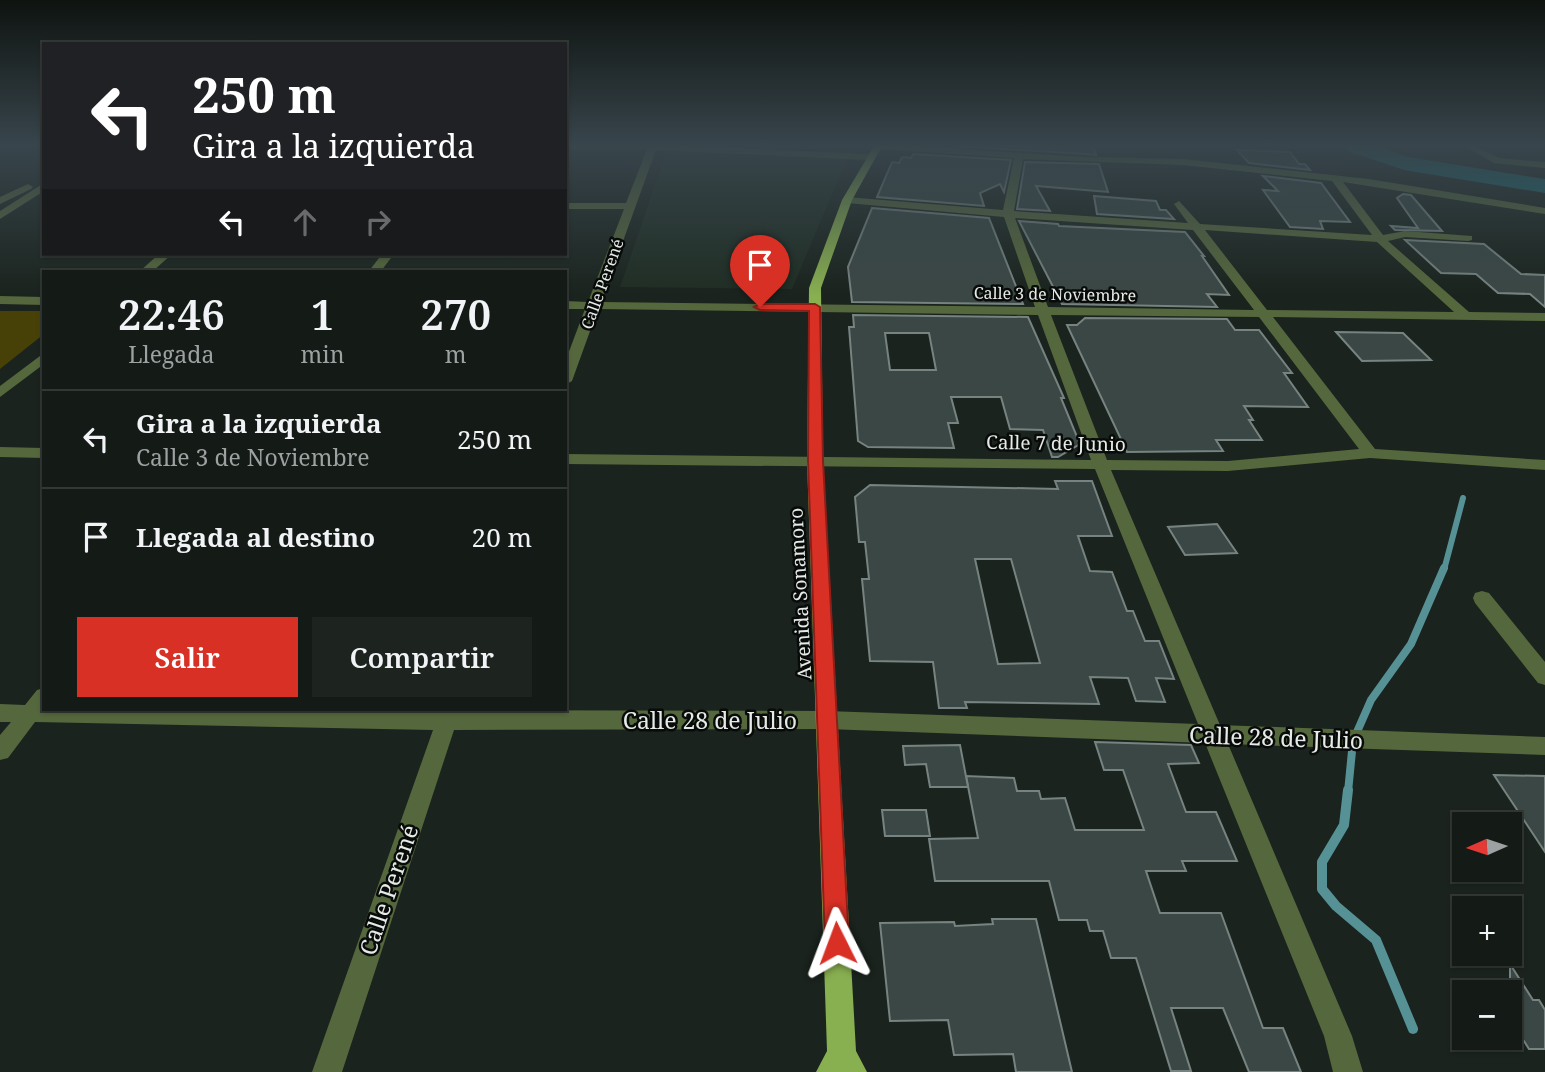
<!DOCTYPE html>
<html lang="es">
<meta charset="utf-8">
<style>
:root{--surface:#141a16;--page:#1d231f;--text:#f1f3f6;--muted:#9da1a1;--line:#333835;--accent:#d93025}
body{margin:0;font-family:"Noto Serif",serif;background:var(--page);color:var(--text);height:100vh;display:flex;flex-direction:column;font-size:26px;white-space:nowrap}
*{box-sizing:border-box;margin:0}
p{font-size:23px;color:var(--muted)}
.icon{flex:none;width:38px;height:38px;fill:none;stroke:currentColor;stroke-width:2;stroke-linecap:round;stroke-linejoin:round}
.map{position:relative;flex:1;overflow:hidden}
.panel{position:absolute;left:42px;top:270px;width:525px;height:441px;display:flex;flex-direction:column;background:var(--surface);border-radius:0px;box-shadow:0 2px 5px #0004,0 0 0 2px var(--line)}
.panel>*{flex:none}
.top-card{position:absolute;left:42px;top:42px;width:525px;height:214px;border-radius:0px;box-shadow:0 2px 5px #0004,0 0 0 2px var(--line);background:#202124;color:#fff;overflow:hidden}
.needle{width:46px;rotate:267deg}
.tools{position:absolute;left:1452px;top:812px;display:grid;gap:14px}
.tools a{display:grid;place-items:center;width:70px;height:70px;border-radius:0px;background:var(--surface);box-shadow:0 2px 5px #0004,0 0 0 2px var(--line);font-size:35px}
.pin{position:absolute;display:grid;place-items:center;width:60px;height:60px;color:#fff;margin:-72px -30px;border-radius:50% 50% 50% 0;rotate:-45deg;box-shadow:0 0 7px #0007}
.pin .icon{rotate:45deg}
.me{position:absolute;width:77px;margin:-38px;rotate:357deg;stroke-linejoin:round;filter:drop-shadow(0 0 5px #0008)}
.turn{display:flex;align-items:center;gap:24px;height:147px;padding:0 35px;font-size:32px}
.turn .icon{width:91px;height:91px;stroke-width:2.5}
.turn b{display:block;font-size:49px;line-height:60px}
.lanes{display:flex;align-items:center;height:66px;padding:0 35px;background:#0003;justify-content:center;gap:35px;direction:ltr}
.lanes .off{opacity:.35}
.eta{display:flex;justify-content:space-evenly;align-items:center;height:119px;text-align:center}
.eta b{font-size:42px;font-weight:600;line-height:49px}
.primary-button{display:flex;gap:14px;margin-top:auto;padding:14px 35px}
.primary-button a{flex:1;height:80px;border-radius:0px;background:var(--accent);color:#fff;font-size:28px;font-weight:600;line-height:80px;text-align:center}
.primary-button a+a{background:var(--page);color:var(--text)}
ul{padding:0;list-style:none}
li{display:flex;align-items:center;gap:21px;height:98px;padding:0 35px;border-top:2px solid var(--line)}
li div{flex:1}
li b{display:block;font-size:26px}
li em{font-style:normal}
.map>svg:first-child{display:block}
.built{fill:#1f2d23}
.green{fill:#484107}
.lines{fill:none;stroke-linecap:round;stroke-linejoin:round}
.stream-far2{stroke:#569196;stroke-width:6}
.stream-far1{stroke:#569196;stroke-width:8}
.stream{stroke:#569196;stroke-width:10}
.river{fill:#186b73;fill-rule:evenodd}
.building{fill:#3a4744;stroke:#768380;stroke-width:2;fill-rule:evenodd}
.minor{fill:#55673c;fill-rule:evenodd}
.major{fill:#88af50;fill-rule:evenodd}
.route{fill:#d93025;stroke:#8d1f18;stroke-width:2}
.labels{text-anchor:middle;stroke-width:5;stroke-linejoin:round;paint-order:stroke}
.far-street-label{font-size:16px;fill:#e5ebe6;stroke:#080b09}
.street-label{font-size:19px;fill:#e5ebe6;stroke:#080b09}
.near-street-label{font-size:23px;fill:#e5ebe6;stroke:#080b09}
</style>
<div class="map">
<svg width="1545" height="1072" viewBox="0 0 1545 1072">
<rect width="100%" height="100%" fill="#1a231d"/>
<polygon class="built" points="667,150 847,159 792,289 620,287"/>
<polygon class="green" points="0,311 44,311 44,334 0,369"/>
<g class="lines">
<polyline class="stream-far2" points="1444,570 1463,498"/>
<polyline class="stream-far1" points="1348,792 1353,741 1371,700 1411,644 1444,568"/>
<polyline class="stream" points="1348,790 1344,825 1322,862 1322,889 1336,906 1376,940 1413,1029"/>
<polygon class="river" points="1345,146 1376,146 1408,157 1545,179 1545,193 1404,170 1348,151"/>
</g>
<g class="building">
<polygon points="952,146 1093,146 1096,155 1085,154"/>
<polygon points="1237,150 1290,152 1299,164 1305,164 1310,170 1249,163"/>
<polygon points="913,154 1011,160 1004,192 1000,184 980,193 984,206 877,197 892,162 899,163 902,157 911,158"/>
<polygon points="1025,162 1099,164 1108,192 1036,186 1050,211 1017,209"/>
<polygon points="1263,176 1321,183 1350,222 1320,221 1323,229 1290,227 1263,190 1278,191"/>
<polygon points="1403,194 1411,195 1442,231 1395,230 1391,226 1418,228 1397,198"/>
<polygon points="1094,196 1156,201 1160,210 1166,210 1174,219 1097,214"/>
<polygon points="872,208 989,218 1023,304 852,302 848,267"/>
<polygon points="1019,221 1058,224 1059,226 1185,232 1204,256 1202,256 1229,295 1207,294 1217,307 1062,304"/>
<polygon points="1405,240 1484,244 1521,274 1545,275 1545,307 1530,294 1498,293 1476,274 1441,273"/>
<path d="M853,315L1028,317L1064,398H1061L1080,444L1058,457H1052L1043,430L1010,429L1001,397H951L958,423H948L954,448L868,447L858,441L849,327H854ZM885,333H929L936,370H890Z"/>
<polygon points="1085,318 1227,319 1235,330 1259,330 1292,373 1284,373 1308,407 1244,406 1253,420 1249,420 1262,440 1216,440 1223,451 1127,452 1067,325 1077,325"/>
<polygon points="1336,332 1403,333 1431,360 1362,361"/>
<path d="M1055,481H1092L1112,536H1078L1090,571L1112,572L1127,611H1133L1145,641H1159L1174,679L1156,678L1165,702L1136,701L1128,678L1090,677L1099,704L965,702L967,708H939L933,662L870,661L862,579H869L865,542H859L855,497L870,485L1058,489ZM975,559H1011L1040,663L998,664Z"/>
<polygon points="1217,524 1237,553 1185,555 1168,527"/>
<polygon points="1095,742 1191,745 1199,763 1168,764 1186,812 1216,812 1237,861 1182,861 1186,871 1146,871 1160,913 1221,913 1263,1028 1283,1028 1301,1072 1249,1072 1223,1008 1171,1008 1191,1071 1171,1071 1136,958 1111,958 1103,931 1090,931 1087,920 1059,920 1049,881 935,881 929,839 978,838 966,776 1014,778 1017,791 1039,791 1041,799 1065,798 1075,830 1144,830 1123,770 1104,770"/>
<polygon points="960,745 968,787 930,787 926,764 905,765 903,746"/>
<polygon points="1494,775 1545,776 1545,852"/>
<polygon points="882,810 926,810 930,836 885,836"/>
<polygon points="992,919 1036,919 1072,1072 1016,1072 1013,1054 954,1055 948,1020 890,1021 880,923 954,922 955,926 993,924"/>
<polygon points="1510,964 1533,1000 1539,1000 1545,1010 1545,1049 1529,1049 1524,1041 1510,1042"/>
</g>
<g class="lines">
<g class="minor">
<path d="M565,146H691L869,154L874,157L869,160L656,150L601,302L1035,307L1004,217L847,203L842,200L847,197L1003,210L1014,158L878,149L874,146H915L1085,157L1183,159L1369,179L1545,208V214L1343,182L1383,235L1405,231L1472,236V240L1468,241L1405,237L1388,241L1469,312L1545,313V321L1273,317L1375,449L1545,460V470L1370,458L1228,471L1111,470L1220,725L1545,737V755L1228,744L1352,1036L1363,1072H1333L1324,1036L1205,743L827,729L454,730L342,1072H312L433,730L35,722L8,758L0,760V735L11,722H0V704L25,705L37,690L44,688V709L827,711L1198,724L1095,469L565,464V454L1091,460L1038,315L598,309L572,381L565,385V362L585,309H565V301L588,302L624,209H565V203H626L647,149H565ZM1023,159L1183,165L1332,181L1372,235L1200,224L1179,201L1174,204L1188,223L1014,211ZM1015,218L1193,230L1254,310L1048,307ZM1205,230L1377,242L1454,312L1267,310ZM1051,315L1259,317L1359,449L1228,461L1107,460Z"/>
<polygon points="1465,146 1475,146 1499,158 1545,162 1545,168 1494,163"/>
<polygon points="44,183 44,191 0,219 0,211"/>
<polygon points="28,184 33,187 31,189 0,204 0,197"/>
<polygon points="159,254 172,254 153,271 140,271"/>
<polygon points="382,254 394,254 381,271 369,271"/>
<polygon points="0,296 44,297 44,305 0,304"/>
<polygon points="44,353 44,364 0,397 0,386"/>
<polygon points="0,447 44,448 44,458 0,457"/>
<polygon points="1482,591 1489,593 1545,662 1545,685 1538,683 1475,603 1473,598 1475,593"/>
</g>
<polygon class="major" points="874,146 882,146 852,200 821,288 823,461 856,1051 867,1072 816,1072 827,1051 807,461 809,288 842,200"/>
</g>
<linearGradient id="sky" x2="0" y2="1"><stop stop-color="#0e1310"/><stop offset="0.49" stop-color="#38454c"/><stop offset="1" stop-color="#38454c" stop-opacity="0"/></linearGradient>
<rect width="1545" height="296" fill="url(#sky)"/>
<polygon class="route" points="815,304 820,307 823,461 849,943 846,951 837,955 829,951 825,943 808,461 809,311 760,310 754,307 760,304"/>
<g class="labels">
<g class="far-street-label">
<text transform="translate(602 284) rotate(-70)" y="6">Calle Perené</text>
<text transform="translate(1055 294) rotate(1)" y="6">Calle 3 de Noviembre</text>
</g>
<g class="street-label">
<text transform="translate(1056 443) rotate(1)" y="7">Calle 7 de Junio</text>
<text transform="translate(800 594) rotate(-93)" y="7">Avenida Sonamoro</text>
</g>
<g class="near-street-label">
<text x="710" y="729">Calle 28 de Julio</text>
<text transform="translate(1276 738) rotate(2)" y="8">Calle 28 de Julio</text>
<text transform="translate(389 890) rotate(-71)" y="8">Calle Perené</text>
</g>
</g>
</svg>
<div class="tools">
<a><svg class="needle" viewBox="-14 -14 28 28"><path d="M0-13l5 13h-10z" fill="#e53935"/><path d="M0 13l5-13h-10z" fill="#9da1a1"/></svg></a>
<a>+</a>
<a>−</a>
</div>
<div class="pin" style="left:760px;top:307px;background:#d93025"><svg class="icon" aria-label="arrive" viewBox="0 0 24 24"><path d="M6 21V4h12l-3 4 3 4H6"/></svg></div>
<svg class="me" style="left:837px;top:943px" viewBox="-20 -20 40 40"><path d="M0-17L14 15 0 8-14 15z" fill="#d93025" stroke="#fff" stroke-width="4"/></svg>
<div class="top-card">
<div class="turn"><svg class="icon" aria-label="left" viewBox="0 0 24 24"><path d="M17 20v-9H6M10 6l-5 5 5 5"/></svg><div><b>250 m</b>Gira a la izquierda</div></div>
<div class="lanes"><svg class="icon" aria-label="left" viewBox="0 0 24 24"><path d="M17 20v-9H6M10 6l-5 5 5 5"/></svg><svg class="icon off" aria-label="ahead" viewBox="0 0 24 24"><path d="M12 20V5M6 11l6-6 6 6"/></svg><svg class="icon off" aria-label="right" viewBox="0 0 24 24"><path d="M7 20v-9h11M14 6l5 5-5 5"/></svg></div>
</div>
<section class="panel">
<div class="eta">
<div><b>22:46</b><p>Llegada</p></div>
<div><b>1</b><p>min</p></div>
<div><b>270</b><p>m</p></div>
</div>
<ul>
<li><svg class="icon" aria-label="left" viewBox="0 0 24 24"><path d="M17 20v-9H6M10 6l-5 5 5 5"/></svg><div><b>Gira a la izquierda</b><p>Calle 3 de Noviembre</p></div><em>250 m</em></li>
<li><svg class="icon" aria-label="arrive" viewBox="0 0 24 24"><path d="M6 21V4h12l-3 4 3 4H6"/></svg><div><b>Llegada al destino</b></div><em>20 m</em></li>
</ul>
<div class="primary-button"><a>Salir</a><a>Compartir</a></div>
</section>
</div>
